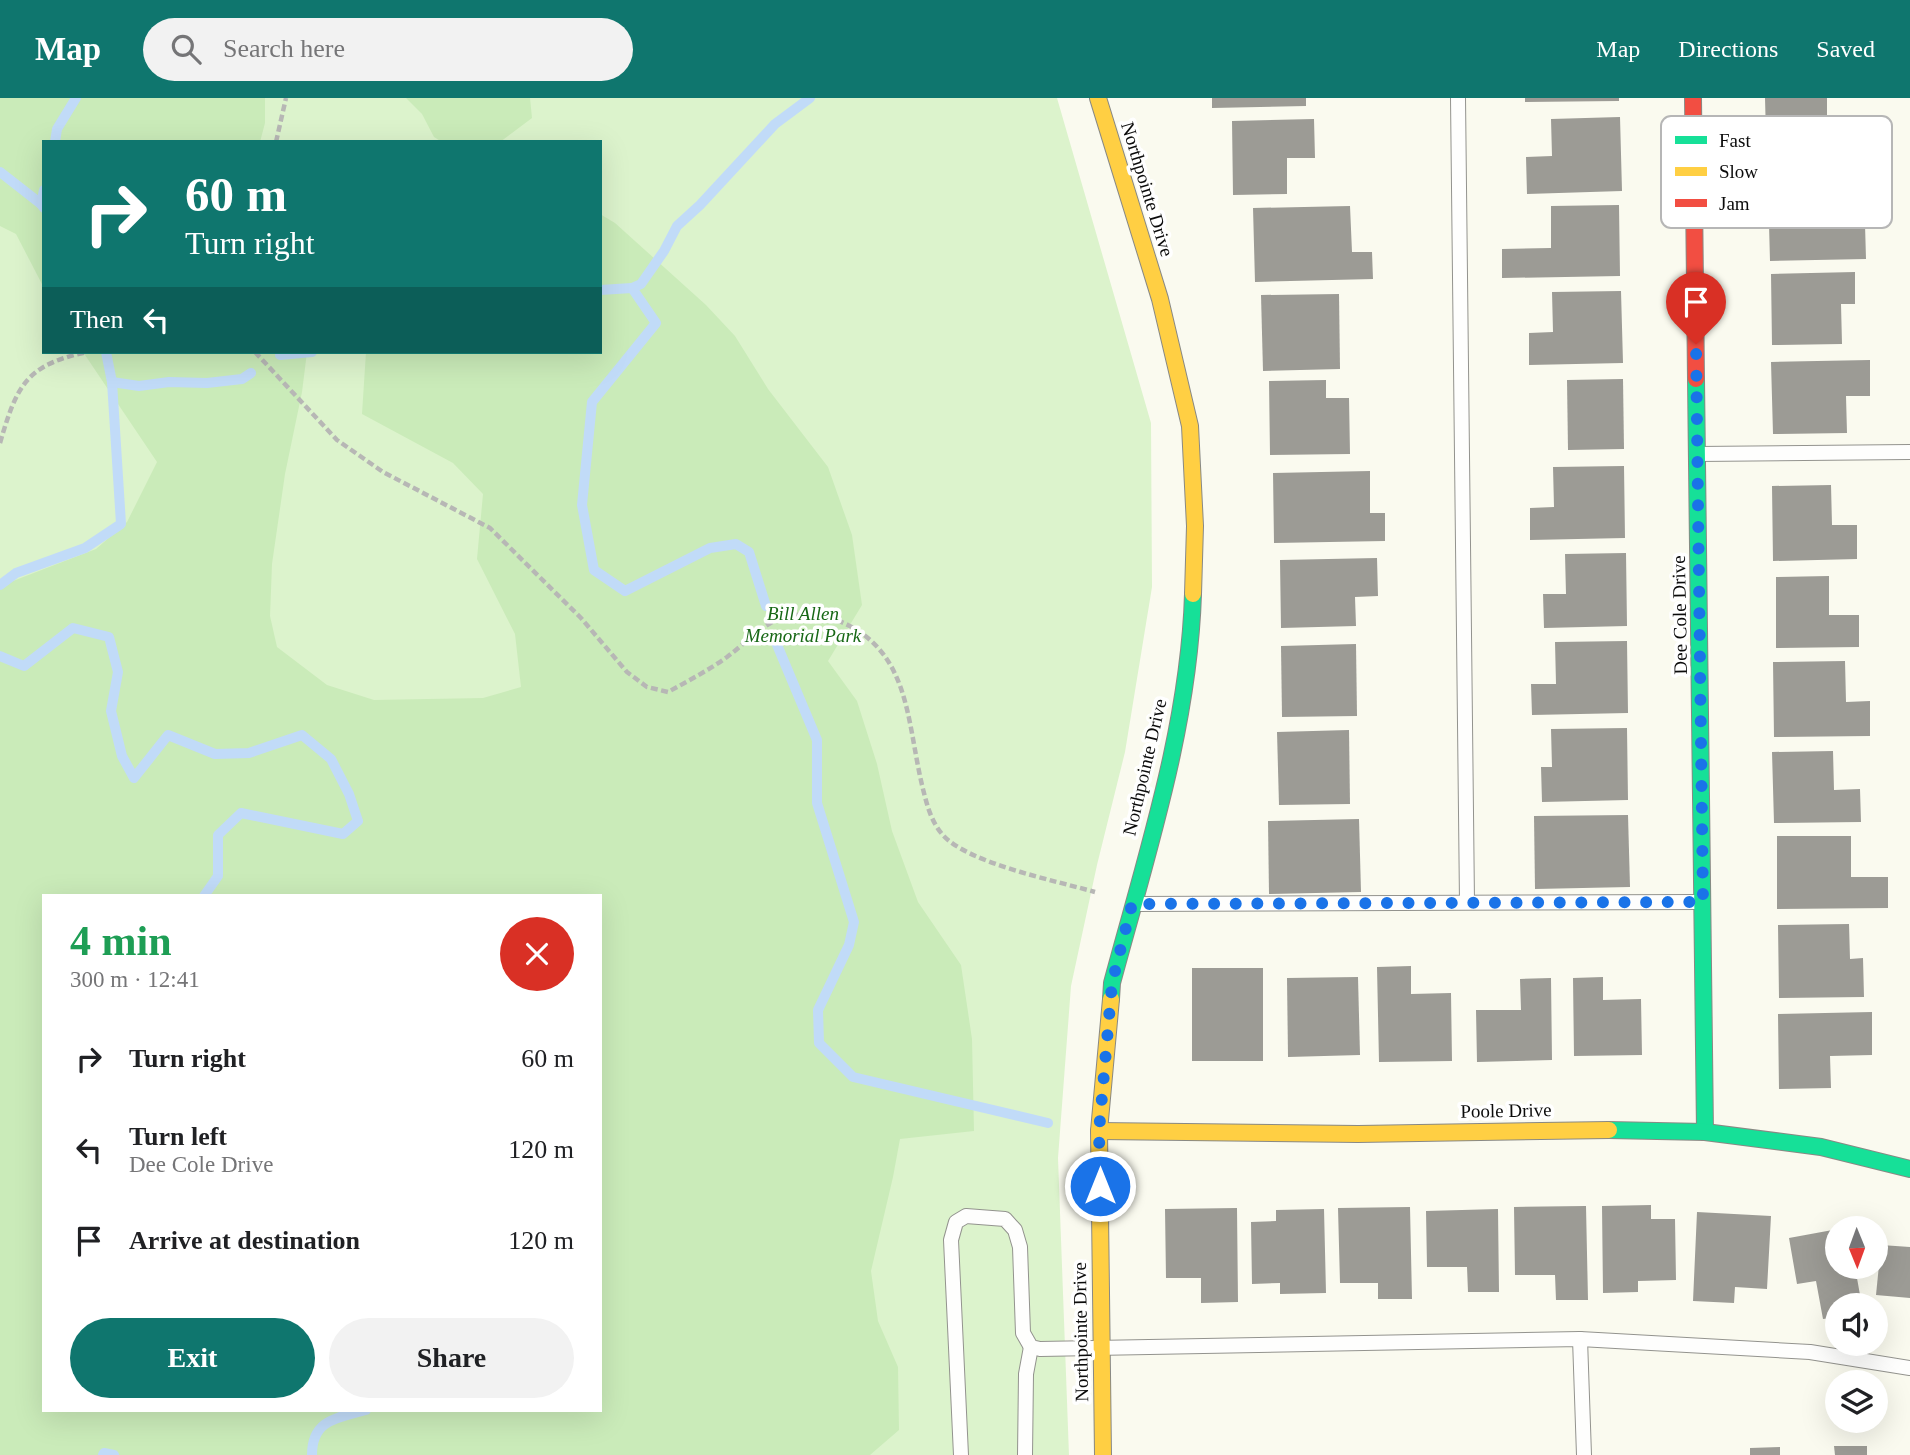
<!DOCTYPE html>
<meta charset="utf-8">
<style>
:root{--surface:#fff;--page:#f2f2f2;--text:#202124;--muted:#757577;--accent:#0f766e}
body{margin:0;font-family:"Times New Roman",serif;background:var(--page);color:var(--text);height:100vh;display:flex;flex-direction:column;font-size:26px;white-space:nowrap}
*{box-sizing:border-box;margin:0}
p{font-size:23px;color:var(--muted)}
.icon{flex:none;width:38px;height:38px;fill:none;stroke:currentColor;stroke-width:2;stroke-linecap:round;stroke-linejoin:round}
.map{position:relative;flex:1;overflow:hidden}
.side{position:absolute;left:42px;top:796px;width:560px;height:518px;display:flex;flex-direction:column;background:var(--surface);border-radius:0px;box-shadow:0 7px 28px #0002}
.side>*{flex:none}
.guide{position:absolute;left:42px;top:42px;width:560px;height:214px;border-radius:0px;box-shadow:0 7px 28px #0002;background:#0f766e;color:#fff;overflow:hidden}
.needle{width:46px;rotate:179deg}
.controls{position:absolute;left:1825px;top:1118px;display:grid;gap:14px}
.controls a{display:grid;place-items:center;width:63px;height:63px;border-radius:50%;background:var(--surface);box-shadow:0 7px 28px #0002;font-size:35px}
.pin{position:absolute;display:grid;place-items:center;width:60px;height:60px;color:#fff;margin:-72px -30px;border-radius:50% 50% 50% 0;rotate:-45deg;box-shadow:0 0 7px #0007}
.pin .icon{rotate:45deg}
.me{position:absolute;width:77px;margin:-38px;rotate:0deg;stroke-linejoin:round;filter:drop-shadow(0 0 5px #0008)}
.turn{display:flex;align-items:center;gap:24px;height:147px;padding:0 28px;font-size:32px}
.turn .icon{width:91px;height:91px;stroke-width:2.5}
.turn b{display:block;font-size:49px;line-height:60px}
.then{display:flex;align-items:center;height:66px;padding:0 28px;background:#0003;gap:14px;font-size:26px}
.round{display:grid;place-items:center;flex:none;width:74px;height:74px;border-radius:37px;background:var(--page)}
.summary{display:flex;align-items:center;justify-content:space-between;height:119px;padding:0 28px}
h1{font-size:42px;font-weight:700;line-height:52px;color:#1e9e55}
.primary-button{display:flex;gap:14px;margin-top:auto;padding:14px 28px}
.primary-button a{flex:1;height:80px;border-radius:42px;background:var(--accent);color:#fff;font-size:28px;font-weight:700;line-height:80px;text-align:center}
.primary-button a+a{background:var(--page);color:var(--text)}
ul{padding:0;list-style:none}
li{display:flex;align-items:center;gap:21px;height:91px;padding:0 28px}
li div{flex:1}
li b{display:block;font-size:26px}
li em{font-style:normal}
header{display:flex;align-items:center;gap:42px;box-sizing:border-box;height:98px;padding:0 35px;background:var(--accent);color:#fff}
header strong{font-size:33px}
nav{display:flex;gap:38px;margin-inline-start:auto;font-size:24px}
.search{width:490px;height:63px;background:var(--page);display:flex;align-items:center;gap:18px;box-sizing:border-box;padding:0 24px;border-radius:38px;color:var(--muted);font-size:26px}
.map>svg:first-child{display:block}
.green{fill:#dcf3cc;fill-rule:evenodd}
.forest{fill:#caebb9;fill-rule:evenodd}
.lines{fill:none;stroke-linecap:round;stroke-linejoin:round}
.stream{stroke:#c1dbf8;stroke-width:10}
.building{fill:#9c9b95}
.lane-casing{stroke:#93938e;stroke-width:16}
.fast-casing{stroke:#898984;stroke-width:18}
.slow-casing{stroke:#898984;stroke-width:18}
.jam-casing{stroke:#898984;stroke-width:18}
.path{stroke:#b7b7b5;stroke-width:4.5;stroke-dasharray:7 3.5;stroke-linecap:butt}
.lane{stroke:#fefefd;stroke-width:14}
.fast{stroke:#16e098;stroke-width:16}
.slow{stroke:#ffcf43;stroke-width:16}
.jam{stroke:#f24e42;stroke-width:16}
.route{stroke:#1a73e8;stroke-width:12;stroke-dasharray:0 21.6}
.labels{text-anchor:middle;stroke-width:7;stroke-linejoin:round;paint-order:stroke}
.street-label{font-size:19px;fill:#0b0b0b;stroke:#fff}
.park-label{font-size:19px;font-style:italic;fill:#186816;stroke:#fff}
.key{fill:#fff;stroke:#b6b6b6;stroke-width:2}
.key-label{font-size:19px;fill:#0b0b0b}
</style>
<header>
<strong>Map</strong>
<div class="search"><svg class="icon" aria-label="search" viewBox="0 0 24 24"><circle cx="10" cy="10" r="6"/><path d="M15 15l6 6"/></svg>Search here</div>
<nav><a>Map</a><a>Directions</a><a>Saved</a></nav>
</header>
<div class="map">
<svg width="1910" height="1357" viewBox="0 0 1910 1357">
<rect width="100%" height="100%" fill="#fafaef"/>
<path class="green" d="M0,0H1057L1151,325L1152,489L1125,654L1097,767L1071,888L1058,1060L1069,1357H0ZM44,44H600V254H44ZM44,798H600V1312H44Z"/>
<g class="forest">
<polygon points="0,0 265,0 265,25 260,44 44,44 44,190 16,136 0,128"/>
<polygon points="406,0 530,0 532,20 500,44 442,44 434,39 422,16"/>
<path d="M600,116L615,125L706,207L735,238L768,291L828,369L852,437L862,507L828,563L857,603L877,666L892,733L918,804L961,867L972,941L974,1033L900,1041L893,1079L871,1173L878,1223L898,1269L899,1332L870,1357H0V488L96,451L127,424L157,364L83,254H307L302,294L285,376L272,466L270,518L277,549L327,587L374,602L483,600L521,589L515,536L477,461L483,396L453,365L362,316L366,254H600ZM44,798H600V1312H44Z"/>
</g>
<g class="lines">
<g class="stream">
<polyline points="55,44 57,31 76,0"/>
<polyline points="0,74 41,106"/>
<polyline points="44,92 41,106 44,110"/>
<polyline points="632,190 641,186 664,153 677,128 700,107 775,26 810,0"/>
<polyline points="600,192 632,190 656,225 592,304 582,407 594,472 625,493 710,450 736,446 749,454 766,508"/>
<polyline points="280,257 312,254"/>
<polyline points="112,284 139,288 169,284 207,285 242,281 251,275"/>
<polyline points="0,487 16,475 85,450 121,426 112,284 106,254"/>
<polyline points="775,542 817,642 817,705 854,824 849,847 818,912 819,945 853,979 1048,1025"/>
<polyline points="0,558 24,568 73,530 109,539 118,574 111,613 122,658 134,680 168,637 215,656 249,655 302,637 331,661 349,696 358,723 343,736 241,715 218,737 218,778 204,798"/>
<polyline points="103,1357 104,1355 114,1357"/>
<path d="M312,1357C312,1321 338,1320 366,1312"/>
</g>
</g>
<g class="building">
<polygon points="1212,0 1306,0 1306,8 1212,10"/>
<polygon points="1525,0 1619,0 1619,3 1525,4"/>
<polygon points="1765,0 1827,0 1827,40 1851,40 1852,73 1767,75"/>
<polygon points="1620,19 1622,93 1527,96 1526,59 1552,58 1551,21"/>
<polygon points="1314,21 1315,60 1287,60 1287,96 1233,97 1232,23"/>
<polygon points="1834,89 1835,127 1865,126 1866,161 1770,163 1768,90"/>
<polygon points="1619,107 1620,178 1502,180 1502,151 1551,150 1551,108"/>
<polygon points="1350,108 1352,154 1372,154 1373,181 1255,184 1253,110"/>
<polygon points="1855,174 1855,206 1841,206 1842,246 1772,247 1771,176"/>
<polygon points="1621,193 1623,265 1529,267 1529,235 1553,234 1552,194"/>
<polygon points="1339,196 1340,271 1263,273 1261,197"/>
<polygon points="1870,262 1870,298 1846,298 1847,335 1773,336 1771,264"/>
<polygon points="1623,281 1624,351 1568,352 1567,282"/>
<polygon points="1326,282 1326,300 1349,300 1350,356 1270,357 1269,283"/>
<polygon points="1624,368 1625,440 1530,442 1530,410 1554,409 1553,369"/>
<polygon points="1370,373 1370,415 1385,415 1385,443 1274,445 1273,375"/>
<polygon points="1831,387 1832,427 1857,427 1857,461 1773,463 1772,388"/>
<polygon points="1626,455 1627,528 1544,530 1543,496 1566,496 1565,456"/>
<polygon points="1377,460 1378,498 1355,499 1356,528 1281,530 1280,462"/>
<polygon points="1829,478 1829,517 1859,517 1859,549 1776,550 1776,479"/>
<polygon points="1627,543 1628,615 1532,617 1531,586 1556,586 1555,544"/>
<polygon points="1356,546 1357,618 1282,619 1281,548"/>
<polygon points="1845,563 1846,604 1870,603 1870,638 1774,639 1773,564"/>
<polygon points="1627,630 1628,702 1542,704 1541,669 1552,669 1551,631"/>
<polygon points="1349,632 1350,706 1279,707 1277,634"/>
<polygon points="1833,653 1834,692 1860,691 1861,724 1774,725 1772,654"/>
<polygon points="1628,717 1630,789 1535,791 1534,718"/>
<polygon points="1359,721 1361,794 1269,796 1268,723"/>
<polygon points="1777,738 1851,738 1851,779 1888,779 1888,810 1777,811"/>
<polygon points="1849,826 1850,861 1863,860 1864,899 1779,900 1778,827"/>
<polygon points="1411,868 1411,896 1451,895 1452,963 1379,964 1377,869"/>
<rect x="1192" y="870" width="71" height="93"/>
<polygon points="1358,879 1360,957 1288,959 1287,880"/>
<polygon points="1603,879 1603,902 1641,901 1642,957 1574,958 1573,880"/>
<polygon points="1551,880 1552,962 1477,964 1476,912 1521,912 1520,881"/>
<polygon points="1872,914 1872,957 1830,958 1831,990 1779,991 1778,916"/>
<polygon points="1651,1107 1651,1121 1675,1121 1676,1182 1638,1183 1638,1194 1603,1195 1602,1108"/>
<polygon points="1586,1108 1588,1202 1556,1202 1555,1177 1515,1177 1514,1109"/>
<polygon points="1410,1109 1412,1201 1378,1201 1378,1185 1340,1185 1338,1110"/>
<polygon points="1237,1110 1238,1204 1201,1205 1201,1180 1166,1180 1165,1111"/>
<polygon points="1324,1111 1326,1195 1280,1196 1280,1185 1252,1186 1251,1124 1276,1123 1276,1112"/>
<polygon points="1498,1111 1499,1194 1468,1194 1467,1169 1427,1169 1426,1113"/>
<polygon points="1697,1114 1771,1118 1767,1191 1735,1189 1734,1205 1693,1203"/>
<polygon points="1838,1131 1838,1169 1855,1169 1862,1208 1838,1208 1838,1219 1823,1221 1816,1183 1797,1186 1789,1140"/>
<polygon points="1881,1147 1910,1149 1910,1200 1876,1197"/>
<polygon points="1834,1348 1867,1348 1867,1357 1835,1357"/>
<polygon points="1780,1349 1780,1357 1750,1357 1750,1350"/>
</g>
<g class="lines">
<g class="lane-casing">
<g id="lane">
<polyline points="1458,0 1467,804"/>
<polyline points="1698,356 1910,354"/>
<polyline points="1134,806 1701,804"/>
<polyline points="1580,1241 1584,1357"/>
<polyline points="961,1357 951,1142 956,1124 966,1118 1005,1121 1015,1132 1020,1149 1023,1235 1031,1249 1040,1251 1580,1241 1810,1254 1910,1270"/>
<polyline points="1025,1357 1026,1276 1031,1249"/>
</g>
</g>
<g class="fast-casing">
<g id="fast">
<polyline points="1696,281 1705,1034"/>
<path d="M1111,901L1112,885C1146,758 1189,629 1193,496"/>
<polyline points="1609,1032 1705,1034 1821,1049 1910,1071"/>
</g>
</g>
<g class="slow-casing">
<g id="slow">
<polyline points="1098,0 1160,201 1190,328 1195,428 1193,496"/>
<polyline points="1099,1033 1358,1036 1609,1032"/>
<polyline points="1103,1357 1099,1033 1111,901"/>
</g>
</g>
<g class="jam-casing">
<polyline id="jam" points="1693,0 1696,281"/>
</g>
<g class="path">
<polyline points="276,44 286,0"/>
<path d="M255,254L337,342L383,374L490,430L581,520L627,574L647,589L668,594C688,583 709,572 727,559C743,547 757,532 774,523C788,515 816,515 831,520C910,547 906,619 922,687C926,703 930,722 942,736C966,765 1057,783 1095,794"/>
<path d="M0,345C17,287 26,267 87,254"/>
</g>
<use href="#lane" class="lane"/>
<use href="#fast" class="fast"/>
<use href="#slow" class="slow"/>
<use href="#jam" class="jam"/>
</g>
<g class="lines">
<polyline class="route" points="1100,1088 1099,1033 1112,885 1132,806 1703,804 1696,246"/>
</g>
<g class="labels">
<g class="street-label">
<text transform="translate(1148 91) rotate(73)" y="7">Northpointe Drive</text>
<text transform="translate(1679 517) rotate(-91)" y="7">Dee Cole Drive</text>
<text transform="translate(1144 669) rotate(-77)" y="7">Northpointe Drive</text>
<text transform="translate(1506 1012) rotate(-1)" y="7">Poole Drive</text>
<text transform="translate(1080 1234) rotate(-91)" y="7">Northpointe Drive</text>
</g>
<g class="park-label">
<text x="803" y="522">Bill Allen<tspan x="803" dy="22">Memorial Park</tspan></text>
</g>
</g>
<rect x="1661" y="18" width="231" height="112" rx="10" class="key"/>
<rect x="1675" y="38" width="32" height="8" fill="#16e098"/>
<rect x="1675" y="69" width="32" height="9" fill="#ffcf43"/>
<rect x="1675" y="101" width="32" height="8" fill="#f24e42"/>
<g class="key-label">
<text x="1719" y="49">Fast</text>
<text x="1719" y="80">Slow</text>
<text x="1719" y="112">Jam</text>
</g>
</svg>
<div class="controls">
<a><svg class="needle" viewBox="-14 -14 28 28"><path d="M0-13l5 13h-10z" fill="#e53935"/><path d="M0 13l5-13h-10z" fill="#757577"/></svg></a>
<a><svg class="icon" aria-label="sound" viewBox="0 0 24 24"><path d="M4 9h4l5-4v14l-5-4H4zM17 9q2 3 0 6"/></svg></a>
<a><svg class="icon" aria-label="layers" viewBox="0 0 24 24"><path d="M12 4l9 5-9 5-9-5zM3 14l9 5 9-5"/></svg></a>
</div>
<div class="pin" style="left:1696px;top:246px;background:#d93025"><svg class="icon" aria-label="arrive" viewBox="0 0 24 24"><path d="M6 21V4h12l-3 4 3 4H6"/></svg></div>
<svg class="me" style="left:1100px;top:1088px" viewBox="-20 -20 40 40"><circle r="17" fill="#1a73e8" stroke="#fff" stroke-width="3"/><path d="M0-11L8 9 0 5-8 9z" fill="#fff"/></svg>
<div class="guide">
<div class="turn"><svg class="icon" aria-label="right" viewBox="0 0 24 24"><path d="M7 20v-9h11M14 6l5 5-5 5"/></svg><div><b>60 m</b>Turn right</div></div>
<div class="then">Then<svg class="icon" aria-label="left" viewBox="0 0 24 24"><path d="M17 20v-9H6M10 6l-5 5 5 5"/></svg></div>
</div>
<section class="side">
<div class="summary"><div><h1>4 min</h1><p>300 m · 12:41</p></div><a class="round" style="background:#d93025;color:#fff"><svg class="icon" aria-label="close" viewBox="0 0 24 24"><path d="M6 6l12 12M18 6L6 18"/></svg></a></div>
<ul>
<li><svg class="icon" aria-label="right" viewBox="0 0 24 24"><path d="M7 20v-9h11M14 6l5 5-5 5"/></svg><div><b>Turn right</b></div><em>60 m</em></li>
<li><svg class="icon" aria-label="left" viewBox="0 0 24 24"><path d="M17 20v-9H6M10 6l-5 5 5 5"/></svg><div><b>Turn left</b><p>Dee Cole Drive</p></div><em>120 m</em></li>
<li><svg class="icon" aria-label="arrive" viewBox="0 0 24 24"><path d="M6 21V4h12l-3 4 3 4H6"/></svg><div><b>Arrive at destination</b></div><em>120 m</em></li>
</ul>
<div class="primary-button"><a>Exit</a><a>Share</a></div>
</section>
</div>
